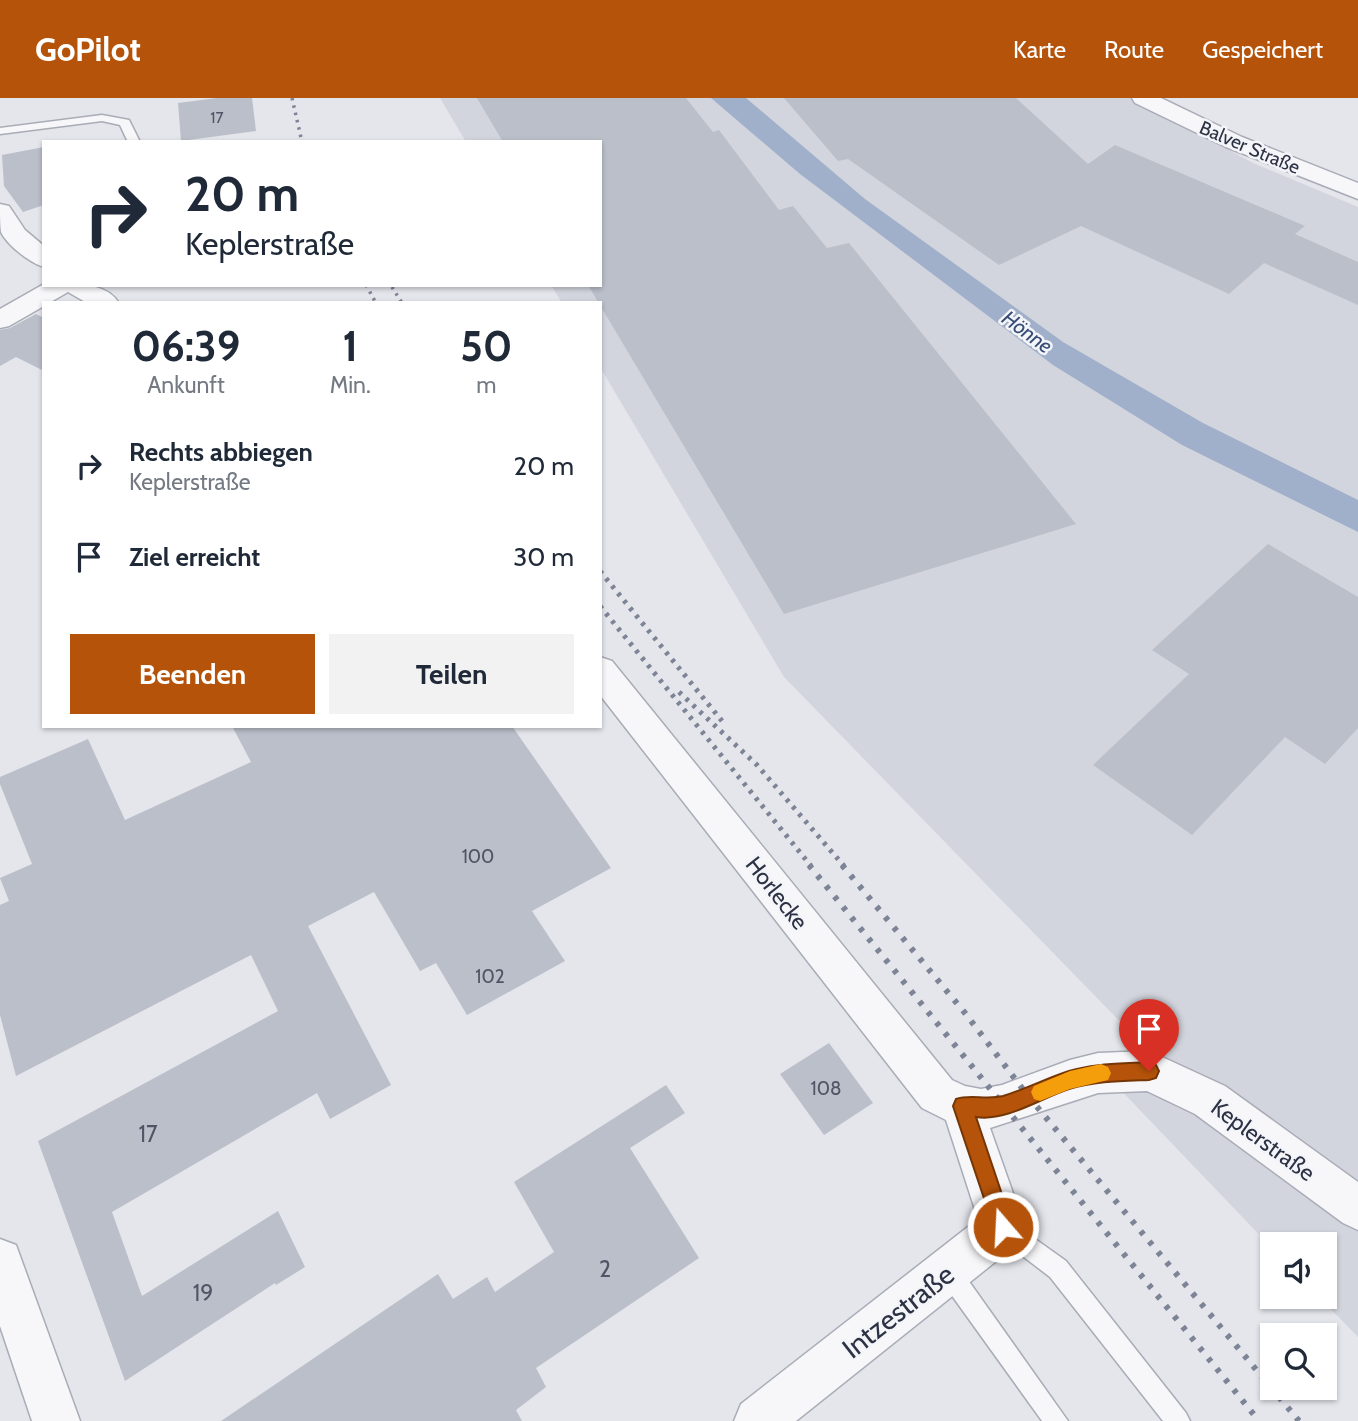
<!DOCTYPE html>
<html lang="de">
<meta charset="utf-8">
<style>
:root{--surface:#fff;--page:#f2f2f3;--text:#1f2937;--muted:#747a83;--accent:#b45309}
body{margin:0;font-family:Cabin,sans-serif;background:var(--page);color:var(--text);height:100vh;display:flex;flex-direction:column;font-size:26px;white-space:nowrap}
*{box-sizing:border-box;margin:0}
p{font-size:23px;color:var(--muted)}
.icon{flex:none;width:38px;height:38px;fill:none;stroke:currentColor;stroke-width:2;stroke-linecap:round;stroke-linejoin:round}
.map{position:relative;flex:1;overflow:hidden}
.sheet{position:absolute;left:42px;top:203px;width:560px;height:427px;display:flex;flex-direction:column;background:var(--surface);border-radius:0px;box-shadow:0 2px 5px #0004}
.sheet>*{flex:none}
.banner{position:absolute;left:42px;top:42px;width:560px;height:147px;border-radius:0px;box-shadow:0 2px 5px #0004;background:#fff;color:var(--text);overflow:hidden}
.buttons{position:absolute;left:1260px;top:1134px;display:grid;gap:14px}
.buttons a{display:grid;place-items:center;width:77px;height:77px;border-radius:0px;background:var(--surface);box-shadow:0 2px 5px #0004;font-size:35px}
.pin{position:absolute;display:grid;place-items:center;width:60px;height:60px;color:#fff;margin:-72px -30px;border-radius:50% 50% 50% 0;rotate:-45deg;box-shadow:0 0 7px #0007}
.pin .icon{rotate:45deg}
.me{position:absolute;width:77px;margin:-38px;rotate:341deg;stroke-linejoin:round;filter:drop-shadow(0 0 5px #0008)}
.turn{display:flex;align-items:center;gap:24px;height:147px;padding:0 28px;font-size:32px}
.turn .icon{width:91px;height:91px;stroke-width:2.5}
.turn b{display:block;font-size:49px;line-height:60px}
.eta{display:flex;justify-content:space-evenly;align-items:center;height:119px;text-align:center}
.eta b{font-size:42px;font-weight:800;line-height:49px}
.cta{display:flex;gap:14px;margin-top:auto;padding:14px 28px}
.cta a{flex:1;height:80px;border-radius:0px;background:var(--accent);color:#fff;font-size:28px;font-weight:800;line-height:80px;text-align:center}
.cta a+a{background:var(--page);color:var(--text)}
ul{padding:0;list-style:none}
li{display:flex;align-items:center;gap:21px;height:91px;padding:0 28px}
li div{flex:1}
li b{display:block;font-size:26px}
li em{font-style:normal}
header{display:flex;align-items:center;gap:42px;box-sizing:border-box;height:98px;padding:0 35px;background:var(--accent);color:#fff}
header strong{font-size:33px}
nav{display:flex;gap:38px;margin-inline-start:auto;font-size:24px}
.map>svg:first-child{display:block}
.built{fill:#d2d5dd}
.water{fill:#a0b0ca}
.building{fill:#bbbfc9}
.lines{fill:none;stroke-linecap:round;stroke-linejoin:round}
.lane-casing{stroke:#a9acb6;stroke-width:3}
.street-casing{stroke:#a9acb6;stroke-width:3}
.lane{fill:#f7f7fa;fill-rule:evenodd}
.street{fill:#f7f7fa;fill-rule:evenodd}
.rail-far2{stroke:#7d8495;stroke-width:3.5;stroke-dasharray:2.5 5;stroke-linecap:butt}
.rail-far1{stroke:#7d8495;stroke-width:5;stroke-dasharray:3.5 6;stroke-linecap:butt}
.rail{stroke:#7d8495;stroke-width:6;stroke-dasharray:4.5 9;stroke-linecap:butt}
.route{fill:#b45309;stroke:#753606;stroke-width:2}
.slow{fill:#f59e0b}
.labels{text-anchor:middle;stroke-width:5;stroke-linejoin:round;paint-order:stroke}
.far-number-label{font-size:16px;fill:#505565}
.far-street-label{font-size:19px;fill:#2c3244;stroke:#f4f5f9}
.number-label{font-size:19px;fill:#505565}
.far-water-label{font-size:21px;font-style:italic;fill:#364c77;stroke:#f4f5f9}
.street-label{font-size:23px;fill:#2c3244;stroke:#f4f5f9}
.near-number-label{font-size:23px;fill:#505565}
.near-street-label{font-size:28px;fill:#2c3244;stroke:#f4f5f9}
</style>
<header>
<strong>GoPilot</strong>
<nav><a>Karte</a><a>Route</a><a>Gespeichert</a></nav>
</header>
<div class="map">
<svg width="1358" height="1323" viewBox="0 0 1358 1323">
<rect width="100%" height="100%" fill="#e4e6ec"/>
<polygon class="built" points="440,0 1133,0 1253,65 1358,109 1358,1239 1319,1199 1325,1199 1325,1146 1272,1146 1272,1150 1114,985 1140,944 784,579 600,269 600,205 562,205 551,187 600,187 600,44 466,44"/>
<polygon class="water" points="711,0 746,0 865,101 1063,244 1203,325 1358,402 1358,434 1182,347 1053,267 800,76"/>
<g class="building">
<polygon points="217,0 252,0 256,33 181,43 178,5"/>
<polygon points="477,0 686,0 713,34 719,32 779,112 793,108 827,150 849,145 1076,426 784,516 588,187 600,187 600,44 503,44"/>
<polygon points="784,0 1016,0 1088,66 1115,47 1305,128 1295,136 1358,164 1358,207 1264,165 1229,196 1081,128 999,167 848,61 838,63"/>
<polygon points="44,49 44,107 23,114 4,88 2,57"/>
<polygon points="36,216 44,220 44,273 16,259 0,268 0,232 10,230"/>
<polygon points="1268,446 1358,499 1358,630 1325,666 1285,639 1192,737 1093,667 1189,576 1152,552"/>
<polygon points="232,628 512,628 611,770 532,813 565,863 467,917 436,865 420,873 374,794 308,828 391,987 330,1021 317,995 112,1114 142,1198 278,1113 305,1169 276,1187 275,1185 125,1283 38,1043 278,913 251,857 16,978 0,917 0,807 9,803 0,780 32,766 0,686 0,679 88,641 125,722 251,664"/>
<polygon points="829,945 873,1005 824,1037 780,976"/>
<polygon points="666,987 685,1015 630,1050 699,1160 536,1270 546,1289 516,1312 522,1323 221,1323 438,1176 453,1201 487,1179 495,1194 554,1154 514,1084"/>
</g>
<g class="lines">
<g class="lane-casing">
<g id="lane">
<polygon points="102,17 129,22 140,44 128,44 120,27 102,23 0,36 0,30"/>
<polygon points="1003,1118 1066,1163 1186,1315 1190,1323 1163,1323 1050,1179 995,1137 992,1129 995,1121"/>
<polygon points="948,1162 956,1165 1068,1323 1042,1323 940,1181 937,1173 940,1165"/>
</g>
</g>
<g class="street-casing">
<g id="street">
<polygon points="1132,0 1161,0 1242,39 1358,85 1358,101 1226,49 1135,5"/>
<path d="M0,106L9,108L25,132L44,148V169C30,165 7,147 1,134C0,126 0,114 0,106Z"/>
<path d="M44,186C68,192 101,178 119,205H87L68,194L49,205H44V208L9,228L0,230V211Z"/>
<polygon points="600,559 612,563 952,982 965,988 981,991 1002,987 1070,962 1098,955 1149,953 1225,988 1358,1084 1358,1132 1343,1125 1195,1016 1147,993 1098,995 990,1030 1025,1129 1019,1145 796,1323 734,1323 741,1306 978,1121 946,1022 922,1010 600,597"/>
<polygon points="0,1141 16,1147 80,1323 32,1323 0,1228"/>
</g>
</g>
<use href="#lane" class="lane"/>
<use href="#street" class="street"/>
<g class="rail-far2">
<polyline points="292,0 302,44"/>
<polyline points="366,187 376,205"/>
<polyline points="392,189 402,205"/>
</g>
<g class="rail-far1">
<polyline points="600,473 722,623"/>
<polyline points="600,508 811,768"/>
<polyline points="679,594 757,667 844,768"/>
</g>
<g class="rail">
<polyline points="809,767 1259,1323"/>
<polyline points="842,767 965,915 1028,998 1299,1323"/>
</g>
</g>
<path class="route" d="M1149,964L1156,967L1159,973L1156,980L1149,982C1122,983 1095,983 1069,991C1041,1000 1006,1024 976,1019L1013,1129L1010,1136L1003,1139L996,1136L953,1008L956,1001C969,996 987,1002 1003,998C1026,991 1047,980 1069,973C1095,965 1122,966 1149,964Z"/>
<polygon class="slow" points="1101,966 1108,969 1111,975 1108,982 1070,991 1040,1003 1034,1001 1031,994 1034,988 1070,973"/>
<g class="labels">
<g class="far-number-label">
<text x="217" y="25">17</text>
</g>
<g class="far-street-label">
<text transform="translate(1250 49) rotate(23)" y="7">Balver Straße</text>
</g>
<g class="number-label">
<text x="478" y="765">100</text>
<text x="490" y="885">102</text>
<text x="826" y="997">108</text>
</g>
<g class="far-water-label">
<text transform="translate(1027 234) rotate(36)" y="7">Hönne</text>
</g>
<g class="street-label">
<text transform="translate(777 795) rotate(52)" y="8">Horlecke</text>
<text transform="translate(1263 1042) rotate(36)" y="8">Keplerstraße</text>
</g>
<g class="near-number-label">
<text x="148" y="1044">17</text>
<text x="605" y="1179">2</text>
<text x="203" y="1203">19</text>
</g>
<g class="near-street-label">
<text transform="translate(898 1213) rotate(-38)" y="10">Intzestraße</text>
</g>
</g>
</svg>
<div class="buttons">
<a><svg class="icon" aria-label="sound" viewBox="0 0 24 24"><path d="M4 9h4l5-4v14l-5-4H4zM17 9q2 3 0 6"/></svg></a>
<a><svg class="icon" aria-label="search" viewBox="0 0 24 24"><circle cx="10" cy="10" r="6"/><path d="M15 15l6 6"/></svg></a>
</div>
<div class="pin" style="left:1149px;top:973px;background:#d93025"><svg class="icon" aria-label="arrive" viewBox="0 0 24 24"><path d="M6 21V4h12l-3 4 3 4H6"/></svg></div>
<svg class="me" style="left:1003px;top:1129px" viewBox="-20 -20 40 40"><circle r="17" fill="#b45309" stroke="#fff" stroke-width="3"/><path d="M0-11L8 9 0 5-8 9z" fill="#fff"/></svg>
<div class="banner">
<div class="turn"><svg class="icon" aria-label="right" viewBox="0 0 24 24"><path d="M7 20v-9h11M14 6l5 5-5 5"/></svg><div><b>20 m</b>Keplerstraße</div></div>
</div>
<section class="sheet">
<div class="eta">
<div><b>06:39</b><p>Ankunft</p></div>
<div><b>1</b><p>Min.</p></div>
<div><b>50</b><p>m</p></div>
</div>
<ul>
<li><svg class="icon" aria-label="right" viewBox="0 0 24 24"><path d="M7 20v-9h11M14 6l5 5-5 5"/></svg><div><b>Rechts abbiegen</b><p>Keplerstraße</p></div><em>20 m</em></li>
<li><svg class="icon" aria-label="arrive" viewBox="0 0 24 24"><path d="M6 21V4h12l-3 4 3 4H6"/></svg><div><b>Ziel erreicht</b></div><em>30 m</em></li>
</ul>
<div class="cta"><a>Beenden</a><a>Teilen</a></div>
</section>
</div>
